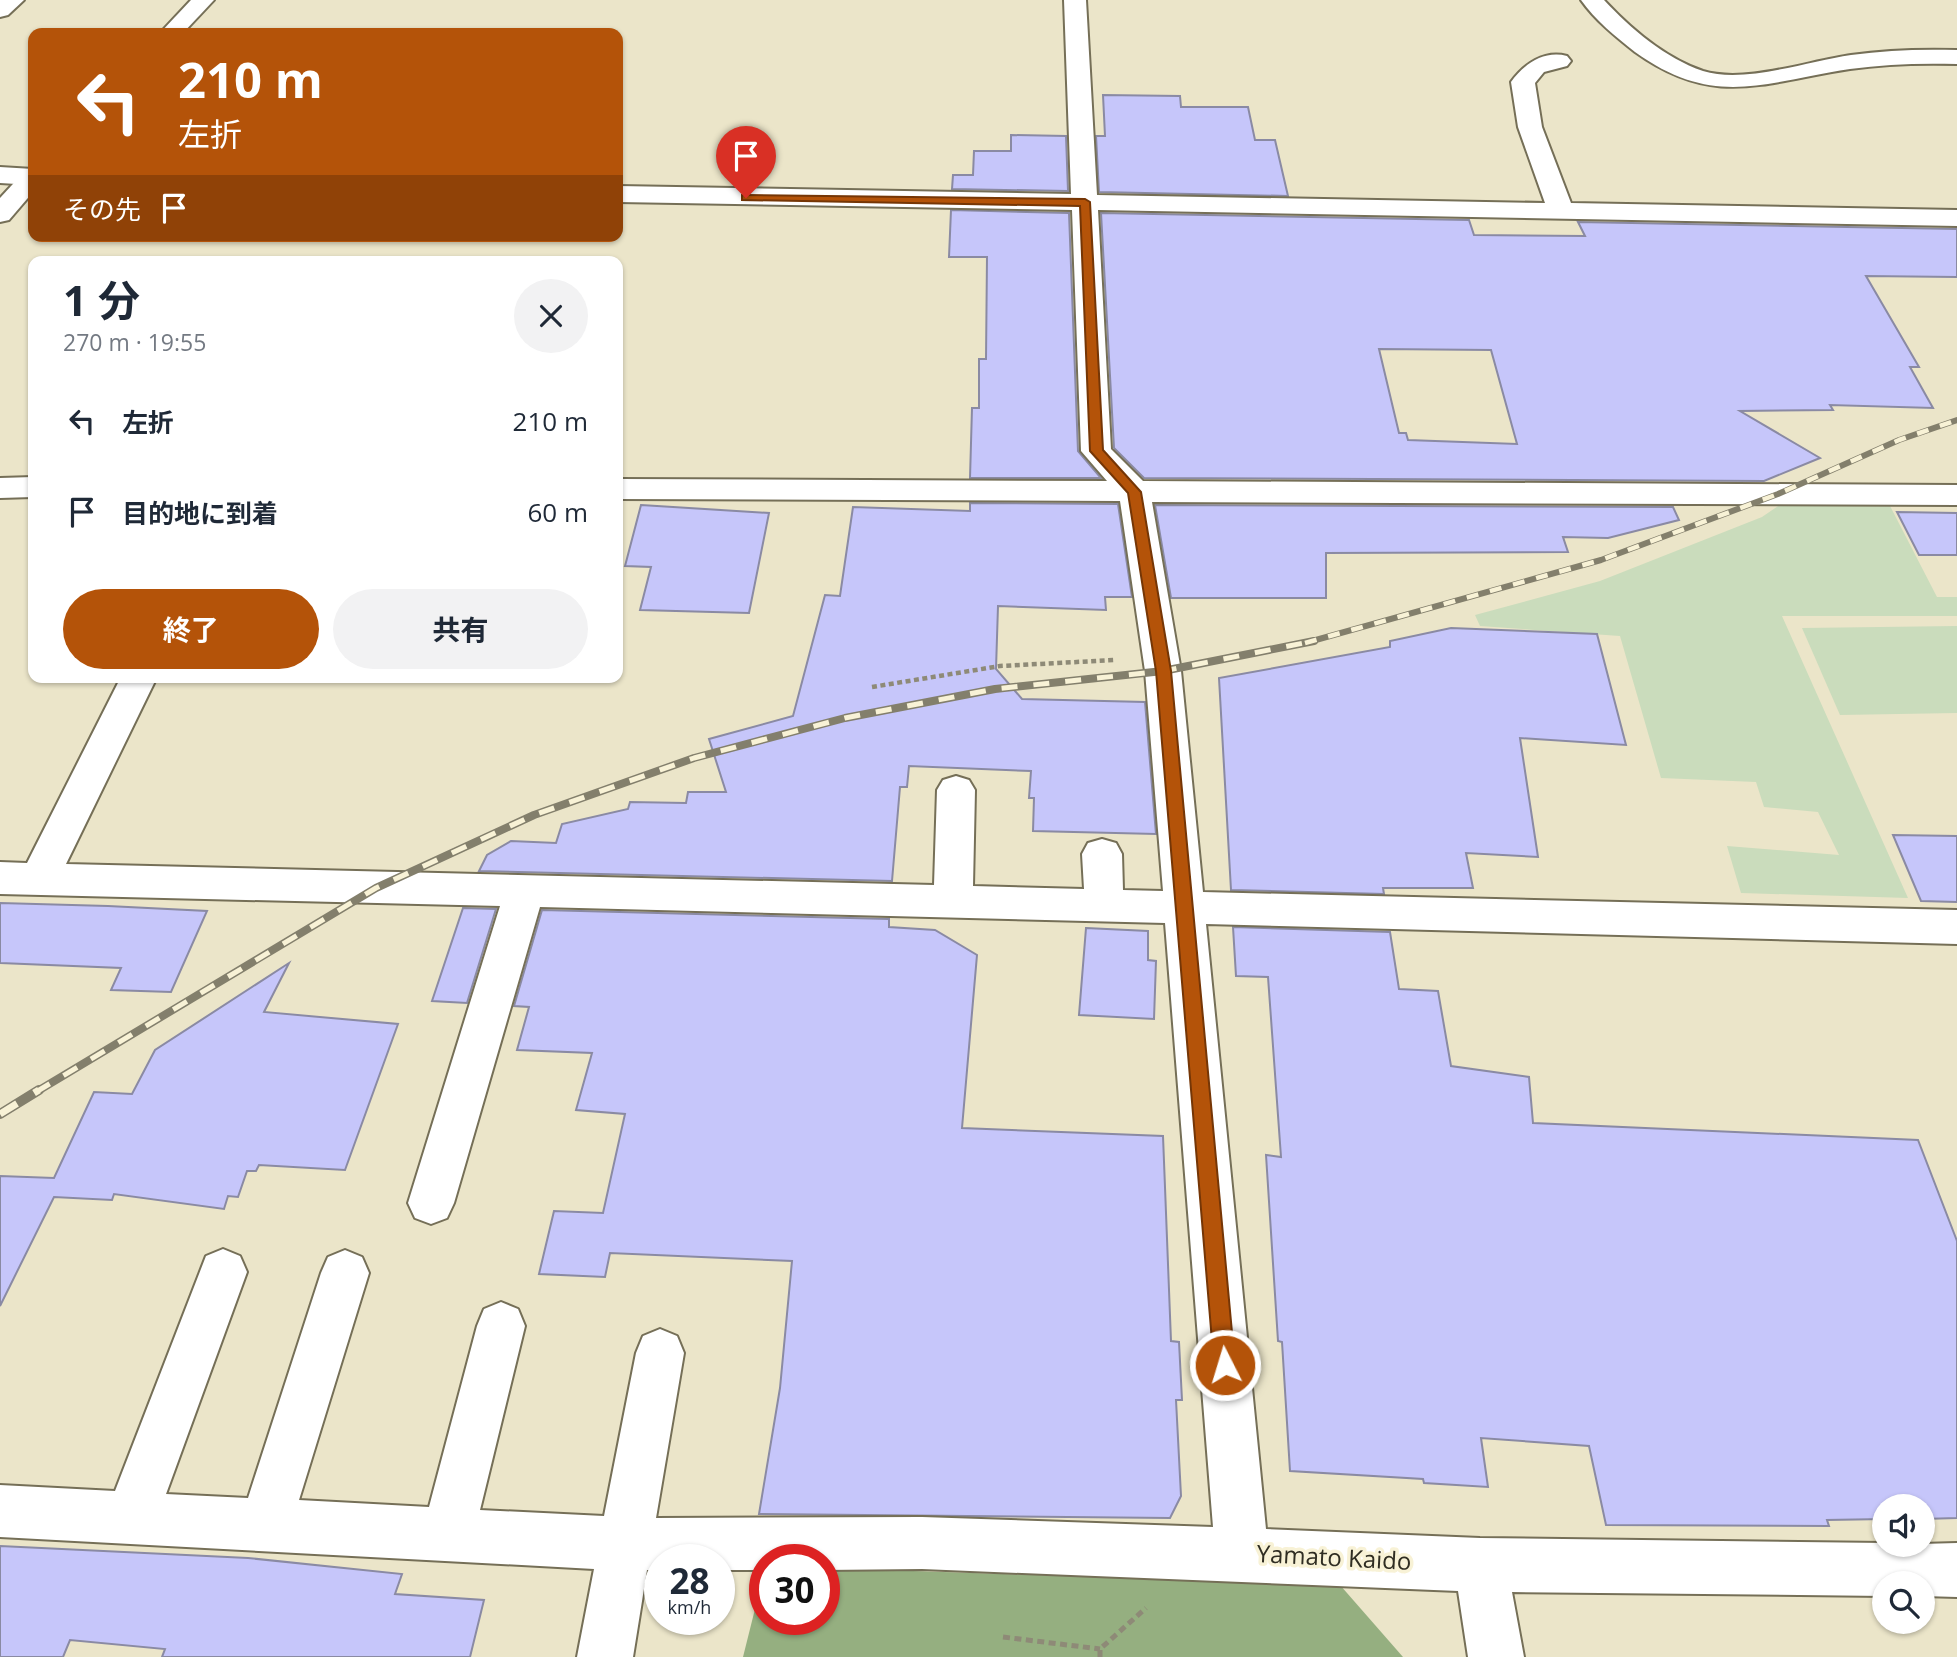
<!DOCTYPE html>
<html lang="ja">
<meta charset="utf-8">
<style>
:root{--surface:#fff;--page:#f2f2f3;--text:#1f2937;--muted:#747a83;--accent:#b45309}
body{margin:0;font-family:"Open Sans","Noto Sans JP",sans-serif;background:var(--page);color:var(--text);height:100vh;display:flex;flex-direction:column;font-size:26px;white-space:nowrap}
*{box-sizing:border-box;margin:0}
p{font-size:23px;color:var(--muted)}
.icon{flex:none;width:38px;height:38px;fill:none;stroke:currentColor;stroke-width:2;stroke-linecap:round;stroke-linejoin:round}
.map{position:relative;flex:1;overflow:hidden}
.sheet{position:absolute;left:28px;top:256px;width:595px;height:427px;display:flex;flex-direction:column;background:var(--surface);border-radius:14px;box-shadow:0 2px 5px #0004}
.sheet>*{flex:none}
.top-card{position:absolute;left:28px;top:28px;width:595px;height:214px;border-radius:14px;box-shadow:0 2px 5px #0004;background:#b45309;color:#fff;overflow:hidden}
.buttons{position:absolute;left:1872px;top:1494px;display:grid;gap:14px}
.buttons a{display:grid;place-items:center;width:63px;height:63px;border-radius:50%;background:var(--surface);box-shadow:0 2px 5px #0004;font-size:35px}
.speed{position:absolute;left:644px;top:1544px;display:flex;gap:14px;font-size:35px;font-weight:700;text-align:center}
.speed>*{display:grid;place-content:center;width:91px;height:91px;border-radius:50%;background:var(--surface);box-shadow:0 2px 5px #0004;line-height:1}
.speed small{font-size:18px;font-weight:400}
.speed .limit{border:10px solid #d22;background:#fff;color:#111}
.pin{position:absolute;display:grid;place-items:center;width:60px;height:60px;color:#fff;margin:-72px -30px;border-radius:50% 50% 50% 0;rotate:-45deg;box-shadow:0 0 7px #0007}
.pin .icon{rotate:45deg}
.me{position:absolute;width:77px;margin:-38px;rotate:355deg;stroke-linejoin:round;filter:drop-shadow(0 0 5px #0008)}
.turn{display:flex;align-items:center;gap:24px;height:147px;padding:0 35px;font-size:32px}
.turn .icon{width:91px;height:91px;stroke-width:2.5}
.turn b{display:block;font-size:49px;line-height:60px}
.then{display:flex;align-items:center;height:66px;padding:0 35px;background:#0003;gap:14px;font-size:26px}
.round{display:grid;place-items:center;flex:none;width:74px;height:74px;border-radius:37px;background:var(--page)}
.summary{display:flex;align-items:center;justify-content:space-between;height:119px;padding:0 35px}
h1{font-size:42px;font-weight:700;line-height:52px}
.action{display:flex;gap:14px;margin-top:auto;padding:14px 35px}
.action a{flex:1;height:80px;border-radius:42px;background:var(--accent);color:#fff;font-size:28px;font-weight:700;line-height:80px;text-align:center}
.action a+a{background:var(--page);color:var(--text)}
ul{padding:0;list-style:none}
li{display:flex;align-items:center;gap:21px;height:91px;padding:0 35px}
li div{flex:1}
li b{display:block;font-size:26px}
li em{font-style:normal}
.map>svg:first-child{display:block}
.green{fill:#cadcbc}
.forest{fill:#95af80}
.building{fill:#c6c6fa;stroke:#8a8aa3;stroke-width:2;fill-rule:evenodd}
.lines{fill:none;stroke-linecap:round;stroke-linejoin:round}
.minor-casing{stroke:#756f57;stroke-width:4}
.highway-casing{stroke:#756f57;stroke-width:4}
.path-far1{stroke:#8e8a77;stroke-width:4.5;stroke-dasharray:5 3.5;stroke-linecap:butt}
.path{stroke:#8e8a77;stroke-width:5;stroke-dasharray:7 4.5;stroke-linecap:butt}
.minor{fill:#fff;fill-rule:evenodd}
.highway{fill:#fff;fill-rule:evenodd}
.rail-far2-casing{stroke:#837f6c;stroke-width:6}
.rail-far1-casing{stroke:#837f6c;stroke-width:8}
.rail-casing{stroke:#837f6c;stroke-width:10}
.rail-far2{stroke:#f8f2d6;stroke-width:4.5;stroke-dasharray:12;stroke-linecap:butt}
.rail-far1{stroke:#f8f2d6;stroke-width:5;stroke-dasharray:16;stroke-linecap:butt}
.rail{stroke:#f8f2d6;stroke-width:7;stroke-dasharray:20;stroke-linecap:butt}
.route{fill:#b45309;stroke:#753606;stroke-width:2}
.labels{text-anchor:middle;stroke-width:7;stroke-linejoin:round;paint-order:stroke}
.street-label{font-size:24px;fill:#2f2d22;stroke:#f8f2d6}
</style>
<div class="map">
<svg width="1957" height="1657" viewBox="0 0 1957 1657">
<rect width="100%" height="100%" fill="#ebe5c9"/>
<g class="green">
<polygon points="1781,504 1889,504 1937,597 1957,597 1957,616 1782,616 1908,898 1741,893 1727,846 1839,855 1818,812 1764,807 1756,782 1661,778 1620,636 1480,626 1475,615 1600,581 1762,517"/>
<polygon points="1957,626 1957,713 1840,715 1802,628"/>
</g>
<polygon class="forest" points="824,1568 1340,1585 1403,1657 743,1657 765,1569 765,1619 824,1619"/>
<g class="building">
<polygon points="1103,95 1180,96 1181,107 1248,107 1255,140 1275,140 1288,196 1099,192 1096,136 1105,136"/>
<polygon points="1011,135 1066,136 1068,191 952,189 953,175 973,175 974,151 1011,151"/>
<polygon points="951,210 1069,213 1078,451 1101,478 970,478 972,408 979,408 979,359 986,359 987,257 949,257"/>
<path d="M1101,213L1469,220L1474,235L1585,236L1578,222L1957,229V277L1866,276L1919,367H1910L1933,408L1830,405L1833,410L1740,411L1820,458L1764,481L1144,478L1114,448ZM1379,349L1491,350L1517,444L1408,440L1406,433H1399Z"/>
<polygon points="970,503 1118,504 1132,597 1105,597 1106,610 998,606 996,669 1022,699 1145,702 1156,834 1033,831 1034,798 1029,798 1031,771 909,766 907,787 900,787 892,881 479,871 487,855 511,841 556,843 562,824 628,809 630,802 686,803 688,792 726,792 709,739 793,716 825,595 840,596 853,507 970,511"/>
<polygon points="641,505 769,513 749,613 640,610 651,567 625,566"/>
<polygon points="1155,505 1673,507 1679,520 1608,538 1563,537 1568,552 1326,553 1326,598 1171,598"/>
<polygon points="1897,512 1957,513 1957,555 1919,555"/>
<polygon points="1451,628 1597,634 1626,745 1520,738 1538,857 1466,853 1473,888 1383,888 1384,894 1231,890 1219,678 1390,647 1390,641"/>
<polygon points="1893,835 1957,836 1957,902 1921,901"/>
<polygon points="0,903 108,906 207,911 171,992 111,990 121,968 0,963"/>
<polygon points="463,908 496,909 467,1003 432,1001"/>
<polygon points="542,910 889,919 889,927 935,930 977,955 962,1128 1163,1136 1171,1341 1179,1342 1182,1400 1176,1400 1181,1496 1170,1518 759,1514 780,1388 792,1261 610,1253 605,1277 539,1274 554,1211 603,1213 625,1114 576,1110 592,1053 517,1050 529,1007 514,1006"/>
<polygon points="1233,927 1390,932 1399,989 1438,991 1451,1066 1529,1077 1533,1123 1918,1140 1957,1241 1957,1518 1923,1519 1923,1507 1885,1507 1885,1519 1827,1520 1829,1526 1606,1525 1589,1446 1481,1438 1488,1487 1424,1483 1423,1479 1290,1471 1282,1342 1278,1341 1266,1155 1281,1157 1268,977 1236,976"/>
<polygon points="1086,928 1148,931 1148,960 1156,961 1154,1019 1079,1015"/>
<polygon points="289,963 264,1012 398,1024 345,1170 259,1165 256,1171 247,1171 238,1197 228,1196 224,1209 114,1194 112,1200 54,1197 0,1306 0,1176 54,1178 94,1092 132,1094 155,1050"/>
<polygon points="0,1546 248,1558 402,1574 395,1594 484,1600 470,1657 162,1657 165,1649 70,1640 63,1657 0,1657"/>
</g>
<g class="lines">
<g class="minor-casing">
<g id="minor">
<polygon points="0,0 24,0 8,15 0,17"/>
<path d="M1064,0H1086L1097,195L1545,203L1518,127L1511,82C1524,64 1544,50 1567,56L1571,61L1567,66L1544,72L1535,83L1542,127L1571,203L1957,210V226L1098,210L1111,449L1143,481L1957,485V505L1152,502L1181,671L1203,892L1957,910V944L1206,924L1266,1529L1480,1538L1885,1543V1545L1957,1543V1597L1923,1596V1584H1885V1596L1512,1592L1524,1657H1468L1458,1591L922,1569L824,1570V1559H765V1570H719V1559H660V1570H647L633,1657H577L594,1569L0,1537V1485L115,1491L206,1256L223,1249L240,1256L247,1272L166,1494L248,1498L321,1273L328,1257L345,1250L362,1257L369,1273L299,1500L429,1507L477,1326L484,1309L501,1302L518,1309L525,1326L480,1510L604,1516L636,1353L643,1336L660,1329L677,1336L684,1353L656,1518L922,1517L1213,1527L1165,923L540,907L454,1203L447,1218L431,1224L415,1218L408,1203L500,906L0,894V862L27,863L121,677H157L66,864L934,885L937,790L943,780L956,776L969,780L975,790L973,886L1084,889L1082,854L1088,843L1102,839L1116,843L1122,854L1123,890L1163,891L1145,671L1120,501L618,499V479L1107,481L1081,451L1072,210L618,202V186L1071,194Z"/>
<path d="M1581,0H1604C1631,29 1665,58 1703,71C1745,84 1808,61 1851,55C1886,50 1921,49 1957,50V64C1921,63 1885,64 1850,69C1764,82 1714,109 1635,52C1616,37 1595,20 1581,0Z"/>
<polygon points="0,167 33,169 33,185 0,183"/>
<polygon points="33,477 33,497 0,498 0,478"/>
</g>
</g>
<g class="highway-casing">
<g id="highway">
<polygon points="191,0 214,0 183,33 160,33"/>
<polygon points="33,169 33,192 9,220 0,222 0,198 24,172"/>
</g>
</g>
<polyline class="path-far1" points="872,687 1000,666 1115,660"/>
<g class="path">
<polyline points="1003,1637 1100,1649"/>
<polyline points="1100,1657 1100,1649 1146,1608"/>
</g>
<use href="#minor" class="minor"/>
<use href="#highway" class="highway"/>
<g class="rail-far2-casing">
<polyline id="rail-far2" points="1305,643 1601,560 1778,494 1899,440 1957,420"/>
</g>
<g class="rail-far1-casing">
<polyline id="rail-far1" points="36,1092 376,888 534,815 694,758 845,718 995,689 1163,671 1314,641"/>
</g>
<g class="rail-casing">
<polyline id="rail" points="0,1114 39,1090"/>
</g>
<use href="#rail-far2" class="rail-far2"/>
<use href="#rail-far1" class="rail-far1"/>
<use href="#rail" class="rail"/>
</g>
<polygon class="route" points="746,195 1085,199 1090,202 1103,450 1141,492 1171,671 1235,1365 1232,1372 1225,1375 1217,1372 1214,1365 1156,671 1128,493 1090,451 1080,206 742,200 742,195"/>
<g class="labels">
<g class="street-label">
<text transform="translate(1334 1558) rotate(3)" y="8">Yamato Kaido</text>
</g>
</g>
</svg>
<div class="buttons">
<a><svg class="icon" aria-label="sound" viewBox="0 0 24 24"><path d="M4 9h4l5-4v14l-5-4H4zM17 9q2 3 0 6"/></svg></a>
<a><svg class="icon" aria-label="search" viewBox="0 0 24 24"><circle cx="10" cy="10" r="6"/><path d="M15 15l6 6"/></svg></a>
</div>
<div class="speed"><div>28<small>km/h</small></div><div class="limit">30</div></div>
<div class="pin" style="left:746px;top:198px;background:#d93025"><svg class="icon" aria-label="arrive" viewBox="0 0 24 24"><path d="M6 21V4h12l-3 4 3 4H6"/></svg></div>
<svg class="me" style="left:1225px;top:1365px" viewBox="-20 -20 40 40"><circle r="17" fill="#b45309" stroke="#fff" stroke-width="3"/><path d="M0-11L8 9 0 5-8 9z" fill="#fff"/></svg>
<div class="top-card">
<div class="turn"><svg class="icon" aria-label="left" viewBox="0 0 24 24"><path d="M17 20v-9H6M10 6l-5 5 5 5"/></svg><div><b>210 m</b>左折</div></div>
<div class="then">その先<svg class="icon" aria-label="arrive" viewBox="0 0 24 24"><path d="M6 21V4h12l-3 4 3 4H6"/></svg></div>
</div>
<section class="sheet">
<div class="summary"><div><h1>1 分</h1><p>270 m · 19:55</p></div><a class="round"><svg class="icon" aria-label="close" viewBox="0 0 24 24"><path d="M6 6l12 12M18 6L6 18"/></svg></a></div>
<ul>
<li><svg class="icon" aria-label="left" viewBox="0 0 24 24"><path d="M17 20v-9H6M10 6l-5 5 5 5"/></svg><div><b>左折</b></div><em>210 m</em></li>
<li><svg class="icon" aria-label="arrive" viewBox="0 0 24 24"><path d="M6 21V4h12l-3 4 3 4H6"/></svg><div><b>目的地に到着</b></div><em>60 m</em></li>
</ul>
<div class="action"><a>終了</a><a>共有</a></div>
</section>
</div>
